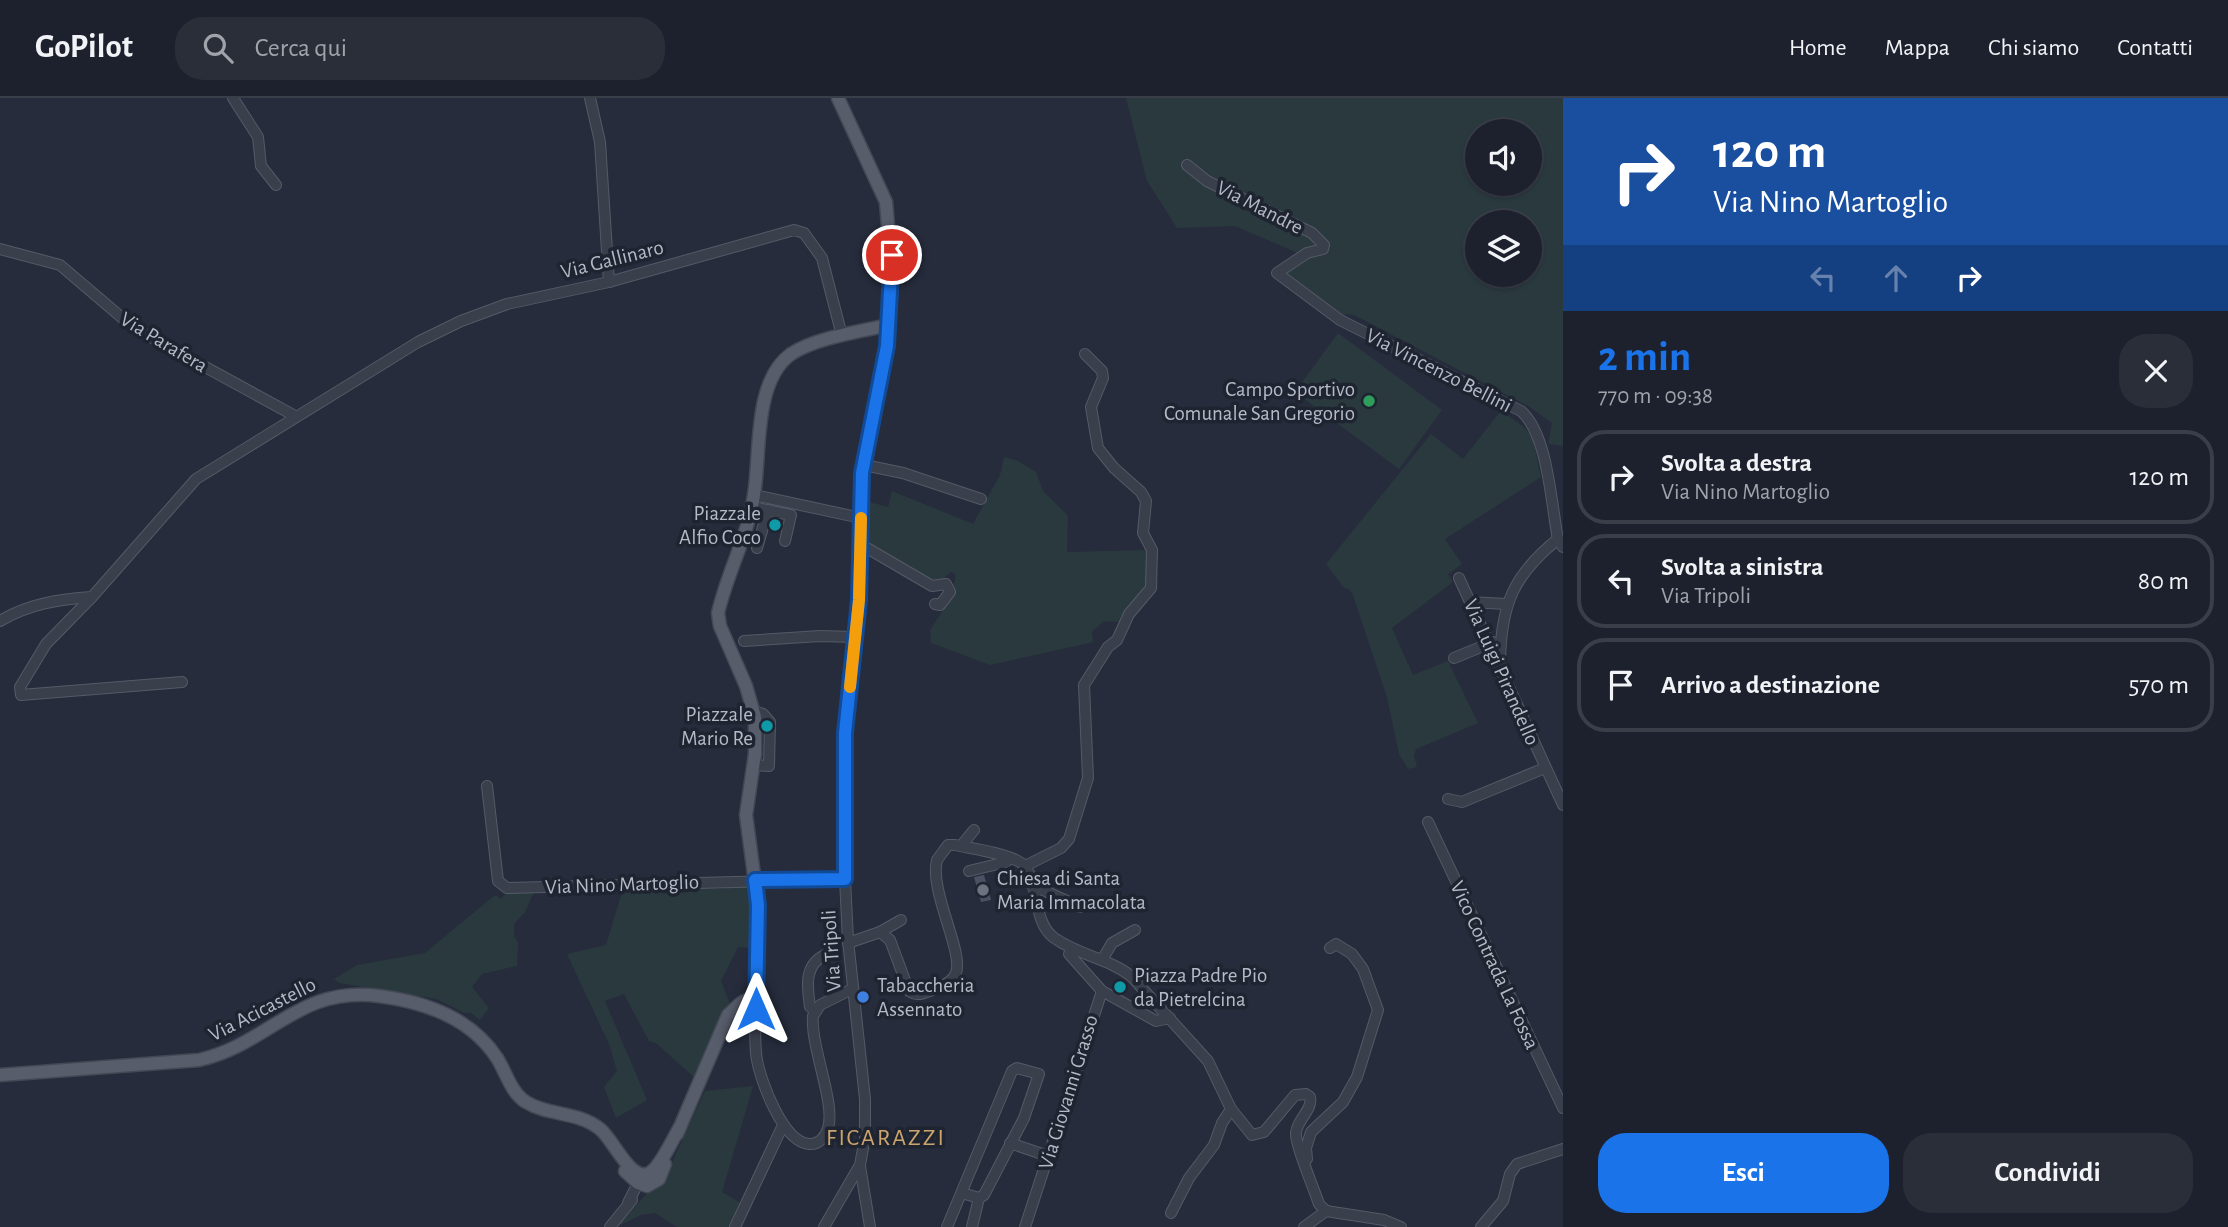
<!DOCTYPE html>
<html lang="it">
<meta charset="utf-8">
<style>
:root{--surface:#1c212d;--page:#292e39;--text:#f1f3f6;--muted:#a0a3aa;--line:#3a3e49;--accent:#1a73e8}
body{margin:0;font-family:"Alegreya Sans",sans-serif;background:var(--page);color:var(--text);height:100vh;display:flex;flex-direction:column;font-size:26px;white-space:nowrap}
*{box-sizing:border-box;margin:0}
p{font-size:23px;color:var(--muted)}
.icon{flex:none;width:38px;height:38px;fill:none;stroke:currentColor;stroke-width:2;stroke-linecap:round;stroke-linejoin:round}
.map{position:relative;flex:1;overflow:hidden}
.drawer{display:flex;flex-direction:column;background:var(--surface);width:665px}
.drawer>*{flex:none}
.guide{background:#1a4fa0;color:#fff;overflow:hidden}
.fabs{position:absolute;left:1465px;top:21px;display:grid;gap:14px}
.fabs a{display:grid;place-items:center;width:77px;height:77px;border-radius:50%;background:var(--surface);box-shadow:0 2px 5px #0004,0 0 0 2px var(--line);font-size:35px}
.pin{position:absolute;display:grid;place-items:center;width:60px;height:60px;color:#fff;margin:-30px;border:4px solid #fff;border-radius:50%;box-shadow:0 2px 7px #0007}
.me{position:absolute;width:77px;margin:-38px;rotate:0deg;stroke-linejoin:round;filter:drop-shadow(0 0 5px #0008)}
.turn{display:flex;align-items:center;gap:24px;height:147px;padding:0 35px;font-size:32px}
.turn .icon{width:91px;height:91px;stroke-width:2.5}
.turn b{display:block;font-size:49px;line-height:60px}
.lanes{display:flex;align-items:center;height:66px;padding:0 35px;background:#0003;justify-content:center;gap:35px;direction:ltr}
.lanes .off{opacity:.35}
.round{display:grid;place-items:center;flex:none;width:74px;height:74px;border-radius:28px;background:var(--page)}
.headline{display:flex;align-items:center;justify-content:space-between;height:119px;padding:0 35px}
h1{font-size:42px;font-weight:700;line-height:52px;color:var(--accent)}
.cta{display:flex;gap:14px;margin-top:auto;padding:14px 35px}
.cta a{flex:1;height:80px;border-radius:28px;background:var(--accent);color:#fff;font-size:28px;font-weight:700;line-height:80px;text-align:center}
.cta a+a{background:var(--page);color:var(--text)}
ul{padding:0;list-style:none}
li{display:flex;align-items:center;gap:21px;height:94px;margin:0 14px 10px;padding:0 21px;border:4px solid var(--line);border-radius:28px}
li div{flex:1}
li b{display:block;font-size:26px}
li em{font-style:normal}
header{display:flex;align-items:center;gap:42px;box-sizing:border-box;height:98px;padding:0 35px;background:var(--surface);border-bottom:2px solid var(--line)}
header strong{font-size:33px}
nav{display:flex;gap:38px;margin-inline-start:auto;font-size:24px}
.search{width:490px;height:63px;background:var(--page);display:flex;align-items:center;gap:18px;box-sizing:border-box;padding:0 24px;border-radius:28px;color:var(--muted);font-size:26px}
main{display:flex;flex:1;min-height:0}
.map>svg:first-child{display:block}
.green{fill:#29393e;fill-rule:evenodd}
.building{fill:#4b5062}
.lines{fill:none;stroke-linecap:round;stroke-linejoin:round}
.minor-casing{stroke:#555a67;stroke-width:12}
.major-casing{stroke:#434855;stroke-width:15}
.minor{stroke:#3a3f4c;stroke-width:10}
.major{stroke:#585d6c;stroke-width:12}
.route-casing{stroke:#114b97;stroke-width:18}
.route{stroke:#1a73e8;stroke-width:12}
.slow{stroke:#f59e0b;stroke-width:12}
.leisure-dot{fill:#2e9e5b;stroke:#1f2431;stroke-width:2.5}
.culture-dot{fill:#0f9aa8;stroke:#1f2431;stroke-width:2.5}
.worship-dot{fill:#6b7280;stroke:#1f2431;stroke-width:2.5}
.shop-dot{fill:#3f7fe0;stroke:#1f2431;stroke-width:2.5}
.labels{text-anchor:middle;stroke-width:7;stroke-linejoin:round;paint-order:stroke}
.street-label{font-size:21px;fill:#b6bac7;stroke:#1f2431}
.poi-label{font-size:21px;fill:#b6bac7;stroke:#1f2431;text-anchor:end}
.quarter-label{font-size:24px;letter-spacing:2px;fill:#cba56d;stroke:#1f2431}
</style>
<header>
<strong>GoPilot</strong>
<div class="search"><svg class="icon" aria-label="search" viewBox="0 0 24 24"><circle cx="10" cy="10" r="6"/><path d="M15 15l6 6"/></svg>Cerca qui</div>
<nav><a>Home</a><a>Mappa</a><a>Chi siamo</a><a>Contatti</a></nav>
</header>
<main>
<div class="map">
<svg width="1563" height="1129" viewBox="0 0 1563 1129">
<rect width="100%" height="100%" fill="#262c3c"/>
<g class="green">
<path d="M1126,0H1563V348L1548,346L1552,325L1528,308L1354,217L1346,216L1342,219L1281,175L1307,159L1235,128L1177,130L1147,83ZM1477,33H1530V86H1477ZM1477,124H1530V177H1477Z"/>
<polygon points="1338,235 1442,312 1399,371 1295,294"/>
<path d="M1500,314C1538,333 1532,341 1541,379L1445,441L1462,466L1448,476L1453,484L1392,530L1413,577L1448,563L1478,625L1416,651L1414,657L1417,669L1408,671L1399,656L1387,599L1353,497L1349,491L1344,490L1326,466L1431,336L1463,361Z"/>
<polygon points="1004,359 1018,363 1036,374 1043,393 1068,418 1067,454 1150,452 1147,493 1119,524 1104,523 1092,534 1093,544 990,567 931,545 930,532 949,503 956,477 951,474 943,481 934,483 871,447 865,438 866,403 888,409 892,393 973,426 1000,377"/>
<polygon points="726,786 750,787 751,850 738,849 721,883 730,906 696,981 656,945 649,943 624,896 605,903 647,1002 616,1020 604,989 617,973 609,946 567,856 606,847 623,791 725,791"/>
<polygon points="508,794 534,794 525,814 514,826 514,838 518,844 517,868 482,876 472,889 489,910 480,922 471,915 464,915 437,901 339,885 334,881 357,867 425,855 495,797 501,801"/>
<polygon points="753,988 722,1094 741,1105 730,1129 677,1129 655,1115 641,1117 618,1128 648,1094 661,1088 705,993"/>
</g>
<polygon class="building" points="984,777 991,802 981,804 974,779"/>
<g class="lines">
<g class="minor-casing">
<g id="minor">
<polyline points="233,0 258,39 261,68 276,87"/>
<polyline points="590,0 600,44 609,184"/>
<path d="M1187,67L1207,83L1312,135L1324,147L1323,151L1307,155L1277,175L1340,222L1521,313C1548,336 1551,406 1558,441L1563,449"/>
<polyline points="0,151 60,167 134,230 295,318"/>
<polyline points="864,367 903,375 981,401"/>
<polyline points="754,397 861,420"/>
<polyline points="752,409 791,417 785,443"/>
<polyline points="860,446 932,488 946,486 950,494 940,507 935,506"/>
<polyline points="757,450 768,412"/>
<polyline points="1459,480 1563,707"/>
<polyline points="92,499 46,546 20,589 21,597 182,584"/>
<polyline points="1470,504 1506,506"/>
<path d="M0,523C28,506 60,501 92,499L196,381L418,244L461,223L507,206L609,184L794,132L804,135L822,160L842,238"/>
<polyline points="744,543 820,538 855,539"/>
<polyline points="1454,560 1493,544"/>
<path d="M1500,564C1501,507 1513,477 1558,441"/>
<polyline points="753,667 769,668 770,624 763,616 754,613"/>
<polyline points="487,688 498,783 507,790 845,781"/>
<polyline points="1448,701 1462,704 1545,670"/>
<polyline points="1428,724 1563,1010"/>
<polyline points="961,748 974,732"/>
<polyline points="1025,768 1061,750 1069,741 1088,680 1084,587 1108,549 1117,542 1129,516 1151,490 1152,452 1143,435 1146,403 1141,394 1114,370 1098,350 1091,309 1103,280 1102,273 1085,256"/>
<polyline points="969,773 1006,764 1008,760"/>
<polyline points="1032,787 1080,809"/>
<polyline points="880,834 901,822"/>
<path d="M848,845L880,834L890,842L909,893C918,899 925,895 935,891C943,888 953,884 956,875C964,854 929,793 937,762L948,747H955C974,751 1000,754 1018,763C1041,774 1030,821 1053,839C1077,857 1108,860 1131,878L1208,963L1231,1011L1252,1037L1264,1034L1295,997L1306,996L1310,999C1313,1012 1297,1021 1296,1035C1295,1046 1314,1091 1319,1106L1326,1113"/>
<polyline points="1069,856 1102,893"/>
<polyline points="1102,862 1112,845 1135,832"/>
<path d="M816,912L810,909C807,888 804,867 825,857"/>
<path d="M755,913C756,929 754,946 757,962C761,984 783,1044 809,1046C818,1047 826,1039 828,1030C836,1006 810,947 813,918L820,907L852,891"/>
<polyline points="1010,1045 1048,1058"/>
<polyline points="1307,1061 1306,1050 1311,1034 1343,1004 1357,979 1378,912 1363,871 1352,856 1336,846 1330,850"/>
<polyline points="860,1068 870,1129"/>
<polyline points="628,1105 637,1087 643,1082"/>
<polyline points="1326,1113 1384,1122 1401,1129"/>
<polyline points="1171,1115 1189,1080 1214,1047 1222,1025 1231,1011"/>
<polyline points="610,1129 632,1102"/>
<polyline points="735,1129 783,1027"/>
<polyline points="824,1129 860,1067 865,1040 865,1001 848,842 845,781 845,635 858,502 862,375 889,227"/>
<polyline points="947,1129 1012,973 1017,970 1039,976 1024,1020 984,1097 979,1100 962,1095"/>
<polyline points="972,1129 979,1100"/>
<polyline points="1025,1129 1102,893 1156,923 1170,920"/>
<polyline points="1304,1129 1326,1113"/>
<polyline points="1481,1129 1503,1103 1510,1076 1517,1066 1563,1051"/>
</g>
</g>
<g class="major-casing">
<g id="major">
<circle cx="748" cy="910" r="8"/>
<path d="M756,909L758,807L746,717L755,656V619L746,588L720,528L718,515C727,475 748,438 754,397C761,355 753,283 791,256C815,240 861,233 889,227L892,175L886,104L838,0"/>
<path d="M0,977L199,962C270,946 299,887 379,898C426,904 471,920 497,960C506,974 511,995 526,1004C548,1018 578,1013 600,1031C613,1041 629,1081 647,1076C659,1073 673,1040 680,1029"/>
<polyline points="677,1036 728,917 741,905"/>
<polyline points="625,1073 638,1085 647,1088 659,1081 665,1066"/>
</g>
</g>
<use href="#minor" class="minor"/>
<use href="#major" class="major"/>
</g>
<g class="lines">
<g class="route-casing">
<polyline id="route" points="756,911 758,807 755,782 845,781 845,635 859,502 862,375 887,248 892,157"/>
</g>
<use href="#route" class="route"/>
<polyline class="slow" points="850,589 859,502 861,420"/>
</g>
<circle class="leisure-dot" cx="1369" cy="303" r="7"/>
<g class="culture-dot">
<circle cx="775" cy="427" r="7"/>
<circle cx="767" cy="628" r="7"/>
<circle cx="1120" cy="889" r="7"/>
</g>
<circle class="worship-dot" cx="983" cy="792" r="7"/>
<circle class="shop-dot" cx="863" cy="899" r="7"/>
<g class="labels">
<g class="street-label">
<text transform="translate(1260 109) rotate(27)" y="7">Via Mandre</text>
<text transform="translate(612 161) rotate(-14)" y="7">Via Gallinaro</text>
<text transform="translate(164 244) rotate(31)" y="7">Via Parafera</text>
<text transform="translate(1439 272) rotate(27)" y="7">Via Vincenzo Bellini</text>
<text transform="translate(1502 574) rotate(66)" y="7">Via Luigi Pirandello</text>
<text transform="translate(622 786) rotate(-2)" y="7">Via Nino Martoglio</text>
<text transform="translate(831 853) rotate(-94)" y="7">Via Tripoli</text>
<text transform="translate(1495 867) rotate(65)" y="7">Vico Contrada La Fossa</text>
<text transform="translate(262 911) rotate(-27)" y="7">Via Acicastello</text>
<text transform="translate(1068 994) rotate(-73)" y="7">Via Giovanni Grasso</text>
</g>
<g class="poi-label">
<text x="1355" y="298">Campo Sportivo<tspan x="1355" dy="24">Comunale San Gregorio</tspan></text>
<text x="761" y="422">Piazzale<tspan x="761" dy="24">Alfio Coco</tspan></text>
<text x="753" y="623">Piazzale<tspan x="753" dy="24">Mario Re</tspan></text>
<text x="997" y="787" text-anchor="start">Chiesa di Santa<tspan x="997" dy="24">Maria Immacolata</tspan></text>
<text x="1134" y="884" text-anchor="start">Piazza Padre Pio<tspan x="1134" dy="24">da Pietrelcina</tspan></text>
<text x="877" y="894" text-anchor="start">Tabaccheria<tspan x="877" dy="24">Assennato</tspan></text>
</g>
<g class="quarter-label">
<text x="886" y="1047">FICARAZZI</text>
</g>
</g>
</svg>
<div class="fabs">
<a><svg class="icon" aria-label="sound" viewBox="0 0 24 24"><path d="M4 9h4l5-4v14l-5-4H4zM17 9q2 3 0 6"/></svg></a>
<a><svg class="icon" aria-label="layers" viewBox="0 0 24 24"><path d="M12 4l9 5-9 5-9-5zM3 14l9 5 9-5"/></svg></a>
</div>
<div class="pin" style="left:892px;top:157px;background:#d93025"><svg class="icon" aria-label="arrive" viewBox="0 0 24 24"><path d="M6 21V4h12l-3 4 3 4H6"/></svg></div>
<svg class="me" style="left:756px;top:911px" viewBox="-20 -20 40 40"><path d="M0-17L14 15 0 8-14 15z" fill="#1a73e8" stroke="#fff" stroke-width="4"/></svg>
</div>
<section class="drawer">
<div class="guide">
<div class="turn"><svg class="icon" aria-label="right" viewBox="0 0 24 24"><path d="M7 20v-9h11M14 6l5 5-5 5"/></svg><div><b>120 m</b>Via Nino Martoglio</div></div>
<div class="lanes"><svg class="icon off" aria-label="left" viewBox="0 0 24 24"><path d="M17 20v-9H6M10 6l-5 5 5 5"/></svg><svg class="icon off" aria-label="ahead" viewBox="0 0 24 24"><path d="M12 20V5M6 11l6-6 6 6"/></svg><svg class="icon" aria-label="right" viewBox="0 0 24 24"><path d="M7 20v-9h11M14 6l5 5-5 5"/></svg></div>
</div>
<div class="headline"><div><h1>2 min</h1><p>770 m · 09:38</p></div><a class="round"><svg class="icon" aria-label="close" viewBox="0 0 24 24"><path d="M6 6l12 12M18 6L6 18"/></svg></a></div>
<ul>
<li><svg class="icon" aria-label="right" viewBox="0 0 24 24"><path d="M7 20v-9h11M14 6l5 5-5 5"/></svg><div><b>Svolta a destra</b><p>Via Nino Martoglio</p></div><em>120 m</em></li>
<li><svg class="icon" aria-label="left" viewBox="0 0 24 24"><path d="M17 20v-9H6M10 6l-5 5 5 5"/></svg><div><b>Svolta a sinistra</b><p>Via Tripoli</p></div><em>80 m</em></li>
<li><svg class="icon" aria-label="arrive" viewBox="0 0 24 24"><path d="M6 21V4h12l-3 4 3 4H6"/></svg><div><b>Arrivo a destinazione</b></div><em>570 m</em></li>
</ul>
<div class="cta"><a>Esci</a><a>Condividi</a></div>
</section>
</main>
